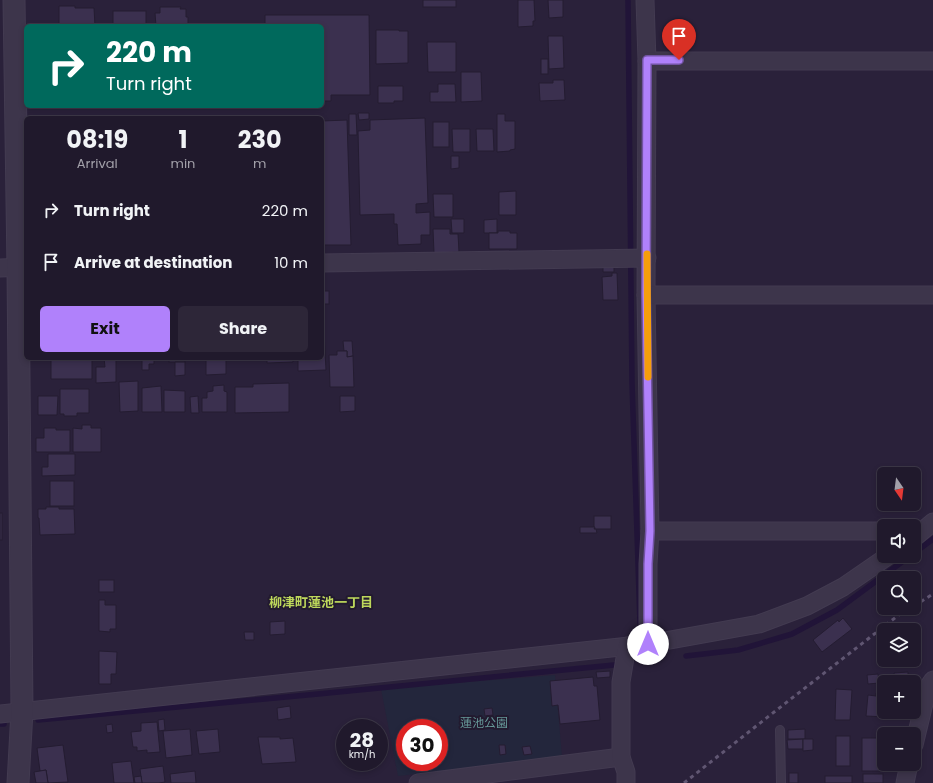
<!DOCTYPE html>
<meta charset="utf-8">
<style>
:root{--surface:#20192c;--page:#2d2638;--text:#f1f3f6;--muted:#a2a0a9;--line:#3d3848;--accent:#b081fb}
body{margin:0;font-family:Poppins,"Noto Sans JP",sans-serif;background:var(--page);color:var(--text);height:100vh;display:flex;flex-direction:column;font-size:15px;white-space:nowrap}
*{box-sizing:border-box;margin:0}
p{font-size:13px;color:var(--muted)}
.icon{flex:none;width:22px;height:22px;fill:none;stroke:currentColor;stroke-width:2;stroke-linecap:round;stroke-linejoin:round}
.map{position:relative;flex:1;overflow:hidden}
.drawer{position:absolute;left:24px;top:116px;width:300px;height:244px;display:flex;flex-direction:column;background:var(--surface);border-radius:6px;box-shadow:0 2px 6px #0003,0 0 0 1px var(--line)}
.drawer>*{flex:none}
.guide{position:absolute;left:24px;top:24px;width:300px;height:84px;border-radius:6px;box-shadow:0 2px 6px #0003,0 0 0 1px var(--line);background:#00695c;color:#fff;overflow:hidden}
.needle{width:26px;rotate:166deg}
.tools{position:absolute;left:877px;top:467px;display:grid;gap:8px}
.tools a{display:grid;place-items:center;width:44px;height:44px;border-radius:6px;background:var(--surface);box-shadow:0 2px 6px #0003,0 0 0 1px var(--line);font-size:20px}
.speed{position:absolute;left:336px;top:719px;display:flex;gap:8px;font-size:20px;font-weight:700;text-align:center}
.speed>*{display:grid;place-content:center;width:52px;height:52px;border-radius:50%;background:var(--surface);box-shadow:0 2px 6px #0003,0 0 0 1px var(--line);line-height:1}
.speed small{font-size:10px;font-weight:400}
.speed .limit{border:6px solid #d22;background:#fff;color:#111}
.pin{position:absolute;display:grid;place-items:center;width:34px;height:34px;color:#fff;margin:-41px -17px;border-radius:50% 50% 50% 0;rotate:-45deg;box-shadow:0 0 4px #0007}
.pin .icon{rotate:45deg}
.me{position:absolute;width:44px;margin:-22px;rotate:0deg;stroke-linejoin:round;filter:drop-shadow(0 0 3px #0008)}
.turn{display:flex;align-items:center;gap:14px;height:84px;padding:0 16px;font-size:18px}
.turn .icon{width:52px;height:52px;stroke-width:2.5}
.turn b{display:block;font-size:28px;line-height:34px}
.eta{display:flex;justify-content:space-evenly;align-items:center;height:68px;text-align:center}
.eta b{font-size:24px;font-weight:700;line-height:28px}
.cta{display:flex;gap:8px;margin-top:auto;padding:8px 16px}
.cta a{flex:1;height:46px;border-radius:6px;background:var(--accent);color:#111;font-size:16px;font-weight:700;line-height:46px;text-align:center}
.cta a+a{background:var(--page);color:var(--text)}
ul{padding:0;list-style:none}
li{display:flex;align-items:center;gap:12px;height:52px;padding:0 16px}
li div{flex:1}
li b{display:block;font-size:15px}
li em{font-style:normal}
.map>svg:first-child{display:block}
.green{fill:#23263c;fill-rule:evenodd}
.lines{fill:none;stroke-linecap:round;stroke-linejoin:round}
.stream{stroke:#211438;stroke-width:5.5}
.building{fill:#3b304f;stroke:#241c31}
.service-casing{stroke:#433b51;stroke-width:10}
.minor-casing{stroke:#433b51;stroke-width:19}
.tertiary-casing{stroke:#433b51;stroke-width:23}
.service{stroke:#3d354b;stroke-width:8}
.minor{stroke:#3d354b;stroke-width:17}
.tertiary{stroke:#3d354b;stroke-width:21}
.rail{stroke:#605672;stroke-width:3;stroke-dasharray:4 4;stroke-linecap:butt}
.route-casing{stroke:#7254a3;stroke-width:10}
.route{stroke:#b081fb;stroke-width:7}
.slow{stroke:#f59e0b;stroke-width:7}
.labels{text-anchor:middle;stroke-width:4;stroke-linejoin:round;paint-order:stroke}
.park-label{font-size:12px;fill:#669898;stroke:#221a2f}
.neighbourhood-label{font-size:13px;font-weight:bold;fill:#bdd75b;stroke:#221a2f}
</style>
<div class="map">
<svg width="933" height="783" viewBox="0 0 933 783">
<rect width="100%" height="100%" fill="#2a213a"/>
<path class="green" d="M555,675L562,757L398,776L381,689ZM405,728H439V762H405Z"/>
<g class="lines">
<g class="stream">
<polyline points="628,0 632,383 640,623"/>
<polyline points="914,553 933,539"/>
<polyline points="686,656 738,650 792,634 837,610 910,556"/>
<polyline points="38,720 318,694 614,665"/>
<polyline points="0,724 4,724"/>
</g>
</g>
<g class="building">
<rect x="423" y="0" width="33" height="7"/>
<polygon points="518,0 534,0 535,21 533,21 533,26 518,27"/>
<polygon points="548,0 563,0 563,17 549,18"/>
<polygon points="59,6 75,6 75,8 94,8 95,26 59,26"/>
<polygon points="160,7 181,7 180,9 186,9 186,17 188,17 188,26 156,26 155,13 160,13"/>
<rect x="113" y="11" width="33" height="15"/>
<polygon points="265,15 369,15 370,95 331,95 331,101 322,101 322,26 265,26"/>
<polygon points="376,30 399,30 399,31 408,31 408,63 376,64"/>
<polygon points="548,36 563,36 564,68 549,69"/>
<polygon points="427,42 456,42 456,72 428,72"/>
<rect x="541" y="59" width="7" height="15"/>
<polygon points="461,72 481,72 482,101 461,102"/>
<polygon points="553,80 564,80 565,100 540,101 539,83 553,83"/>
<polygon points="438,84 455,84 456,102 430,102 430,92 438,92"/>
<polygon points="378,86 403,86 403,101 394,101 394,103 378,103"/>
<polygon points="358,113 369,113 369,119 359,120"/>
<polygon points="349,114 356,114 357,135 349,135"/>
<polygon points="497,114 505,114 505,121 515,121 515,149 510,150 510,151 497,152"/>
<rect x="247" y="116" width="23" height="2"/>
<polygon points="425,118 428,203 416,204 416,213 430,212 430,235 421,235 421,244 398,245 397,224 394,224 394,214 360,215 358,131 370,130 370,120"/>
<polygon points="347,120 351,245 323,245 322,214 322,121"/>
<rect x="433" y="122" width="16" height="25"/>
<polygon points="452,129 470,129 470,152 453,152"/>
<polygon points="476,129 493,129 494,151 477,151"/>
<polygon points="451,156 459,156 459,168 451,169"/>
<polygon points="516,191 516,215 499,215 499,192"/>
<polygon points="433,194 453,194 453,217 434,217"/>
<polygon points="451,219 464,219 464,233 452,233"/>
<polygon points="497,219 497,233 484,233 484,220"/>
<polygon points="433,229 450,229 450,234 458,234 459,252 434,253"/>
<polygon points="498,231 510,231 510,233 517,233 517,249 489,249 489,233 498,233"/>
<polygon points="614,265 614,272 603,272 603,266"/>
<polygon points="612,273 617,273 618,300 603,300 602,277 612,276"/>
<rect x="322" y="291" width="7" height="13"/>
<polygon points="322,333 324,333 326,370 298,371 298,358 322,358"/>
<polygon points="343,341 352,341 353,356 347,357 347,351 344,351"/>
<polygon points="337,351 347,351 347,357 353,356 354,387 330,387 329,355 337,355"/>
<polygon points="92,358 92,379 51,379 51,359"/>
<polygon points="104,358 116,358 116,382 96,383 96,367 105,367"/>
<polygon points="142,358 154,358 154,364 149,364 149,370 142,370"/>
<rect x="169" y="358" width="16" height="4"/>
<polygon points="206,358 226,358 226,374 206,375"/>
<polygon points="267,358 293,358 293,362 267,363"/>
<polygon points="175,362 185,362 185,375 175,376"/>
<polygon points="138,381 138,411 120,412 119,382"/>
<polygon points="289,383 289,412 235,413 235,387 253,387 253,384"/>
<polygon points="224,385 224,391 227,392 227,412 202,412 202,398 207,398 207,392 213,391 213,386"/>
<polygon points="161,386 162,412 142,412 142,388"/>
<polygon points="60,389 89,389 89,413 77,413 77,416 64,416 64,414 60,414"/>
<polygon points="164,390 185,391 185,412 164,412"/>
<polygon points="38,396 58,396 57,415 38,415"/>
<polygon points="198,396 199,413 191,413 190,397"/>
<polygon points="340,396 355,396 355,411 340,412"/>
<polygon points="82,425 91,425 91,428 101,428 101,452 73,452 73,428 82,429"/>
<polygon points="44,428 56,428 56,430 70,430 70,452 36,452 36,438 44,438"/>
<polygon points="48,454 75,454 75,475 42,476 42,467 48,467"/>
<rect x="50" y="481" width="24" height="25"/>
<polygon points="46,507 59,507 59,509 74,509 75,534 40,535 39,518 38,518 38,509 46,509"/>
<rect x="0" y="513" width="2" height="27"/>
<rect x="594" y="516" width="17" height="13"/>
<polygon points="580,527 595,527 594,529 596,529 597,533 580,533"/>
<rect x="99" y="580" width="15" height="12"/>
<polygon points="99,600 105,600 105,605 116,605 116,629 110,629 110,632 99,631"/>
<polygon points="843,618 852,629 822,652 813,640 838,620 839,622"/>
<polygon points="285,621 285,634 270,635 270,622"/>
<polygon points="244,632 254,632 254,640 245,640"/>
<polygon points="99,651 117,652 116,674 111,674 111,684 99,684"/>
<polygon points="610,671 610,677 597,678 596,672"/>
<polygon points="908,672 908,682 895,682 894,673"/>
<polygon points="878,674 879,683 868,684 867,675"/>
<polygon points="593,677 594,686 597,686 600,720 560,724 558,705 552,706 550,681"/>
<polygon points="836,689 852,690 850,720 835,720"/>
<polygon points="876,693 884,694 884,712 908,712 908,718 866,716 868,695 876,696"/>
<polygon points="290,706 291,718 278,720 277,708"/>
<polygon points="492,708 493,715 485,716 484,709"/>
<polygon points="164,719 165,730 159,731 158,720"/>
<polygon points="157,722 160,752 147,753 147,750 137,751 137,747 133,747 131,732 141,731 141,723"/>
<polygon points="112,724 113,732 107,733 106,725"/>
<polygon points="190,729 192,755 166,758 163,731"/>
<polygon points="218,729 220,752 199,754 196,731"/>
<polygon points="805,729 805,739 788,739 788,730"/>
<rect x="836" y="736" width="14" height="30"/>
<polygon points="258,737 280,737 280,739 293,738 296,762 262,764"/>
<rect x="862" y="738" width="21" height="33"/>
<polygon points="803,739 803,749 788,749 787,740"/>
<polygon points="803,739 813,739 813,750 803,751"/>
<polygon points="63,745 68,782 48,783 46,770 40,771 37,748"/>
<polygon points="499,745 505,745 506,754 500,755"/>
<polygon points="530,746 532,754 524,755 522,747"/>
<polygon points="131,761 134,783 114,783 112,763"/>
<polygon points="163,766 165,782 159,783 142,783 140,769"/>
<polygon points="46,770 48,783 36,783 34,772"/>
<polygon points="195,771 196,783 171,783 170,774"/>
<rect x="789" y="773" width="9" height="10"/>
<rect x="863" y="774" width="20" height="9"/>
<polygon points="141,776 142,783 135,783 134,777"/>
<rect x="825" y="776" width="27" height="7"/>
</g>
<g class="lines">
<g class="service-casing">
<polyline id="service" points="780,730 781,783"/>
</g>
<g class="minor-casing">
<g id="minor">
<polyline points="645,0 647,61 646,295 650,531 648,564 648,644"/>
<polyline points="647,61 933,61"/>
<polyline points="322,263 647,258"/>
<polyline points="0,268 26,267"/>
<polyline points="646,295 933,295"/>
<polyline points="650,531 884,531"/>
<polyline points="914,538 933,522"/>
<polyline points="0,714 648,644 759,624 807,606 843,587 888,556"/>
<polyline points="914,745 928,687 933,680"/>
<polyline points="418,783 621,757"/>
<polyline points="626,783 626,772 621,757 621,682 627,646"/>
<polyline points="905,783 909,764"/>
</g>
</g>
<g class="tertiary-casing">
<polyline id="tertiary" points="14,0 18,268 22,711 18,783"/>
</g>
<use href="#service" class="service"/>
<use href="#minor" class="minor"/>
<use href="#tertiary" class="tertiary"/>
<g class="rail">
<polyline points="914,606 933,594"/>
<polyline points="684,783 769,716 900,614 910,608"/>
</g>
</g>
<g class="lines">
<g class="route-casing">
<polyline id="route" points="648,644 648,564 650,531 646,294 647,60 679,60"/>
</g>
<use href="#route" class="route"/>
<polyline class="slow" points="647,254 648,377"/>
</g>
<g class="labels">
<g class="park-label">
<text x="484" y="727">蓮池公園</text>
</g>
<g class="neighbourhood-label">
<text x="321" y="607">柳津町蓮池一丁目</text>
</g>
</g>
</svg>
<div class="tools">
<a><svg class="needle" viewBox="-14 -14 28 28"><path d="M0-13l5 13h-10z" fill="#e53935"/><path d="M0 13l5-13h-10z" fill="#a2a0a9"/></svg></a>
<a><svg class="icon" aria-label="sound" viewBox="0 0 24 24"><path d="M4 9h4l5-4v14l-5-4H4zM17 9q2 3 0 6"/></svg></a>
<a><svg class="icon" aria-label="search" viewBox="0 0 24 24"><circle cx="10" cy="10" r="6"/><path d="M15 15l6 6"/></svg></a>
<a><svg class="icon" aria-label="layers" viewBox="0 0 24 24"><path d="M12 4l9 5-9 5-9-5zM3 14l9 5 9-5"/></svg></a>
<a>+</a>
<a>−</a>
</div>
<div class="speed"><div>28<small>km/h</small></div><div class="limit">30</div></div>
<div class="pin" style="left:679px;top:60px;background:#d93025"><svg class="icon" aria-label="arrive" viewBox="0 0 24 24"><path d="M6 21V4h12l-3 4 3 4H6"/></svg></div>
<svg class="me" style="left:648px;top:644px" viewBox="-20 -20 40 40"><circle r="19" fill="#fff"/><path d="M0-13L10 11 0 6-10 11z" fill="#b081fb"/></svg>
<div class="guide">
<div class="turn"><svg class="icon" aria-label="right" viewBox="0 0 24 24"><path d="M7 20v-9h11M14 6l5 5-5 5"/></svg><div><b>220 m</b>Turn right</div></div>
</div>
<section class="drawer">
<div class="eta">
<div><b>08:19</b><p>Arrival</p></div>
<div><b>1</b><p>min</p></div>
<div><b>230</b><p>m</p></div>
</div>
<ul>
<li><svg class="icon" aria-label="right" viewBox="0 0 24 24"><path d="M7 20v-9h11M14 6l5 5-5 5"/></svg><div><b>Turn right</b></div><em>220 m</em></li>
<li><svg class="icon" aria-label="arrive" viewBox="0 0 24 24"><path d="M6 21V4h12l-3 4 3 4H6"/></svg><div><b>Arrive at destination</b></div><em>10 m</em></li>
</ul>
<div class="cta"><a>Exit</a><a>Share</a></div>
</section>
</div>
